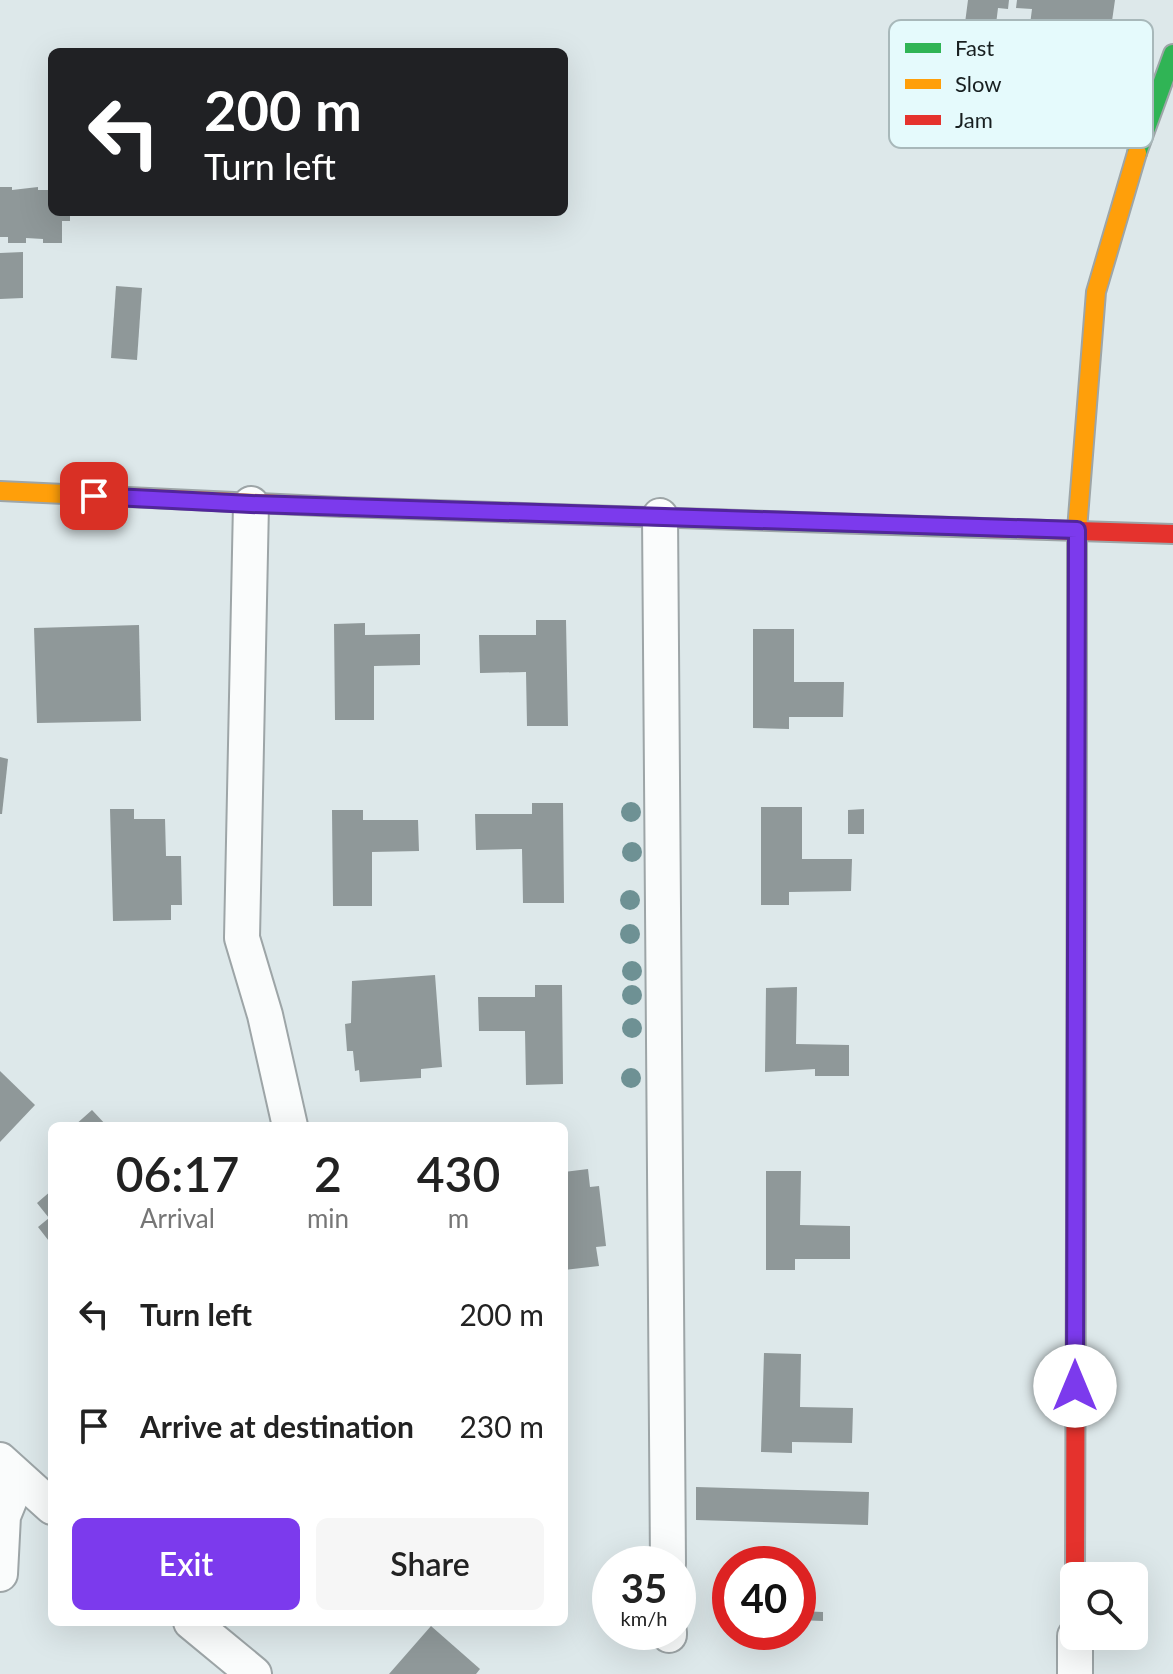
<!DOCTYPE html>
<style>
:root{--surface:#fff;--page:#f6f6f6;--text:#222;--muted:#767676;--accent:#7c3aed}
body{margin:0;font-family:Lato,sans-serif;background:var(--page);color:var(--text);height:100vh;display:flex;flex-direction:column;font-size:30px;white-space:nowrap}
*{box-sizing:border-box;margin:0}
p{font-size:26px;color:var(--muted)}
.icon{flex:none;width:44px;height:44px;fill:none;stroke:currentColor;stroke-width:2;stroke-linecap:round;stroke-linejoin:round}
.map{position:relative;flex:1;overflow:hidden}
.details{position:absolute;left:48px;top:1122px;width:520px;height:504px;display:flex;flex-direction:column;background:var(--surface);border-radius:12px;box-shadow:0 8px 32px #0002}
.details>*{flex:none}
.banner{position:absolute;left:48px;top:48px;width:520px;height:168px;border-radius:12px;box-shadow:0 8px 32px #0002;background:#202124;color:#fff;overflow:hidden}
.tools{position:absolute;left:1060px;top:1562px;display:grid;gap:16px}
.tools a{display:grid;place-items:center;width:88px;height:88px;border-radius:12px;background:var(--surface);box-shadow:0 8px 32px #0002;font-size:40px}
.speed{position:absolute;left:592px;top:1546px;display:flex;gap:16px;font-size:40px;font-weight:700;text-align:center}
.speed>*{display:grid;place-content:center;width:104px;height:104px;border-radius:50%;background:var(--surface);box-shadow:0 8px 32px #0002;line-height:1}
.speed small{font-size:20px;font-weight:400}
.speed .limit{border:12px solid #d22;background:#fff;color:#111}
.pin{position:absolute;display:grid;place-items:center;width:68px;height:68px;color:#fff;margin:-34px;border-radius:16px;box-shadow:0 4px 12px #0006}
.me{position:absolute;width:88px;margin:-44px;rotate:0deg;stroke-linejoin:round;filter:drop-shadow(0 0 6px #0008)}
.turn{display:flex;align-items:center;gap:28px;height:168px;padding:0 24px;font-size:36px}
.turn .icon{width:104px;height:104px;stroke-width:2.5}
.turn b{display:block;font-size:56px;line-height:68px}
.eta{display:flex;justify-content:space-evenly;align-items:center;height:136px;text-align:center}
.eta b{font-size:48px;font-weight:600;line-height:56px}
.primary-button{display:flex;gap:16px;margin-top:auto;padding:16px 24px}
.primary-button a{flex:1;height:92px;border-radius:12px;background:var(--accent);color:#fff;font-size:32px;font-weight:600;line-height:92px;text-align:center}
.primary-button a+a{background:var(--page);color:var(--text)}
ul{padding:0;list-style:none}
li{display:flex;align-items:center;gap:24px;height:112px;padding:0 24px}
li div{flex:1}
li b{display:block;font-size:30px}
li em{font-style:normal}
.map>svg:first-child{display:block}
.building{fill:#8f9899}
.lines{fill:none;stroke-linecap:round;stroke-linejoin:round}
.street-casing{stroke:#9da5a7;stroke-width:38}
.fast-casing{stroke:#9da5a7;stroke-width:22}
.slow-casing{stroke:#9da5a7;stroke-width:22}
.jam-casing{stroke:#9da5a7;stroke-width:22}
.street{stroke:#fafcfc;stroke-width:34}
.fast{stroke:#30b455;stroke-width:18}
.slow{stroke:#ff9f0a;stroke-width:18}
.jam{stroke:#e5322d;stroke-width:18}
.tree{fill:#6e9194}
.route-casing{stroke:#51269a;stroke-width:20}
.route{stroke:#7c3aed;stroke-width:14}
.key{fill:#e5fafc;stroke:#a8b8ba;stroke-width:2}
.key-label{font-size:22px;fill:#181f20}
</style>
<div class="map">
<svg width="1173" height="1674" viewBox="0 0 1173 1674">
<rect width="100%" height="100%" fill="#dde8ea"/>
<g class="building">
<polygon points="968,0 1009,0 1008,9 998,8 990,73 959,69"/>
<polygon points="1017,0 1115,0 1112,21 1094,19 1086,87 1023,79 1032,9 1016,8"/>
<polygon points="0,187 12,187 12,190 38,187 38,190 52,190 52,212 70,212 70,221 62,221 62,243 43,243 43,239 26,238 26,243 8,243 8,237 0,237"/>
<polygon points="23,252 23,298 0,299 0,253"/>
<polygon points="116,286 142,288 137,360 111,358"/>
<polygon points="536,620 566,620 568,726 527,726 526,672 480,673 479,635 536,635"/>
<polygon points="365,623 365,635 420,634 420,665 374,666 374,720 335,720 334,624"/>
<polygon points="139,625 141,721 37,723 34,628"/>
<polygon points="753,629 794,629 794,682 844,682 843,717 789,717 789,729 753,728"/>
<polygon points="0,757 8,759 2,814 0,814"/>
<polygon points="532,803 563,803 564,903 523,903 522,849 476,850 475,814 532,814"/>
<polygon points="761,807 802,807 802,859 852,859 851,891 789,892 789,905 761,905"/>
<polygon points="110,809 134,809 134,819 165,819 166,856 181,856 182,905 171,905 171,920 113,921"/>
<polygon points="864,809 864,834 848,834 848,810"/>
<polygon points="332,810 363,810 363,820 418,820 419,851 372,852 372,906 333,906"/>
<polygon points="435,975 442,1067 421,1069 421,1078 360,1082 359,1070 355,1071 353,1051 347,1051 345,1024 351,1023 352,981"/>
<polygon points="535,985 562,985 563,1084 526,1085 525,1031 479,1031 478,997 535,997"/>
<polygon points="797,987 796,1044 849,1045 849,1076 815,1076 815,1069 765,1072 766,988"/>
<polygon points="0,1071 35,1105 0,1142"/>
<polygon points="92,1110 107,1126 74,1126"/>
<polygon points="588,1169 590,1187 599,1186 606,1246 596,1247 599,1266 564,1270 564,1172"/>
<polygon points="766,1171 801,1171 800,1225 850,1226 850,1259 795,1259 795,1270 766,1270"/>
<polygon points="52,1190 52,1245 38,1227 49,1218 37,1203"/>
<polygon points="764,1353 801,1354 800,1407 853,1408 852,1443 792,1442 792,1453 761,1452"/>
<polygon points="696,1487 869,1492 868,1525 696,1520"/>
<polygon points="798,1611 823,1612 823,1621 798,1620"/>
<polygon points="431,1626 480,1669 476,1674 389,1674"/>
</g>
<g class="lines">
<g class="street-casing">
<g id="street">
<polyline points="251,504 242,938 265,1015 290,1126"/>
<polyline points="660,516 668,1564"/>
<polyline points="0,1460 52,1507"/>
<polyline points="0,1574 3,1516 18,1479"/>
<polyline points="191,1622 254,1674"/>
<polyline points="669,1632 669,1635"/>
<polyline points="1075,1674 1075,1636"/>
</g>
</g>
<g class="fast-casing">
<g id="fast">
<polyline points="1137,153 1173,54"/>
<polyline points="342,507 984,528"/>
<polyline points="1076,1230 1077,699"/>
</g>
</g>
<g class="slow-casing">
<g id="slow">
<polyline points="0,491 342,507"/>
<polyline points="1077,699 1077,530 1096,292 1137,153"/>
</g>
</g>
<g class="jam-casing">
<g id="jam">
<polyline points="984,528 1173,534"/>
<polyline points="1075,1576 1076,1230"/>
</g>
</g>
<use href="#street" class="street"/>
<use href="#fast" class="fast"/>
<use href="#slow" class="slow"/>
<use href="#jam" class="jam"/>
</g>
<g class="tree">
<circle cx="631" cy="812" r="10"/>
<circle cx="632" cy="852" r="10"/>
<circle cx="630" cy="900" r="10"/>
<circle cx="630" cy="934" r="10"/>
<circle cx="632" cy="971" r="10"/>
<circle cx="632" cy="995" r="10"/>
<circle cx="632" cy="1028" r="10"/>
<circle cx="631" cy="1078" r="10"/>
</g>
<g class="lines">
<g class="route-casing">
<polyline id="route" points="94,496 251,504 1077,530 1075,1386"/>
</g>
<use href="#route" class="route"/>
</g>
<rect x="889" y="20" width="264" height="128" rx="12" class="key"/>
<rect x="905" y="43" width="36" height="10" fill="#30b455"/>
<rect x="905" y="79" width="36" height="10" fill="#ff9f0a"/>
<rect x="905" y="115" width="36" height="10" fill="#e5322d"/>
<g class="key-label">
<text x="955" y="56">Fast</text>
<text x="955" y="92">Slow</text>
<text x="955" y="128">Jam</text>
</g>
</svg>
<div class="tools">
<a><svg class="icon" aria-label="search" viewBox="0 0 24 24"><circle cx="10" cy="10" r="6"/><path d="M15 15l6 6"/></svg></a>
</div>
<div class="speed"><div>35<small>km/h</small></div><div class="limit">40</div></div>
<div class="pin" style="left:94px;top:496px;background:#d93025"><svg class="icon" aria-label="arrive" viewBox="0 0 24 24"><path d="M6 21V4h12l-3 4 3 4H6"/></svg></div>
<svg class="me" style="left:1075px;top:1386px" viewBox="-20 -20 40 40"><circle r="19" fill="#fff"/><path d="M0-13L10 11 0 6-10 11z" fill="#7c3aed"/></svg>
<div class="banner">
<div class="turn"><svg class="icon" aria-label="left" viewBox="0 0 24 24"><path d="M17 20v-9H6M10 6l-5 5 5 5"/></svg><div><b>200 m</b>Turn left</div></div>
</div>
<section class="details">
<div class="eta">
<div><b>06:17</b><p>Arrival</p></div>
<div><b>2</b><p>min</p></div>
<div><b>430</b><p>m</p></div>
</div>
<ul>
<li><svg class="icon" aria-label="left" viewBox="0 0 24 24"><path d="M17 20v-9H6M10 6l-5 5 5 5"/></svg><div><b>Turn left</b></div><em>200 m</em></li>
<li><svg class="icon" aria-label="arrive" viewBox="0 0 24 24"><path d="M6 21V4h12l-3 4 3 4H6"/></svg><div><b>Arrive at destination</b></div><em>230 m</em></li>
</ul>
<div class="primary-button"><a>Exit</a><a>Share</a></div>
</section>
</div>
